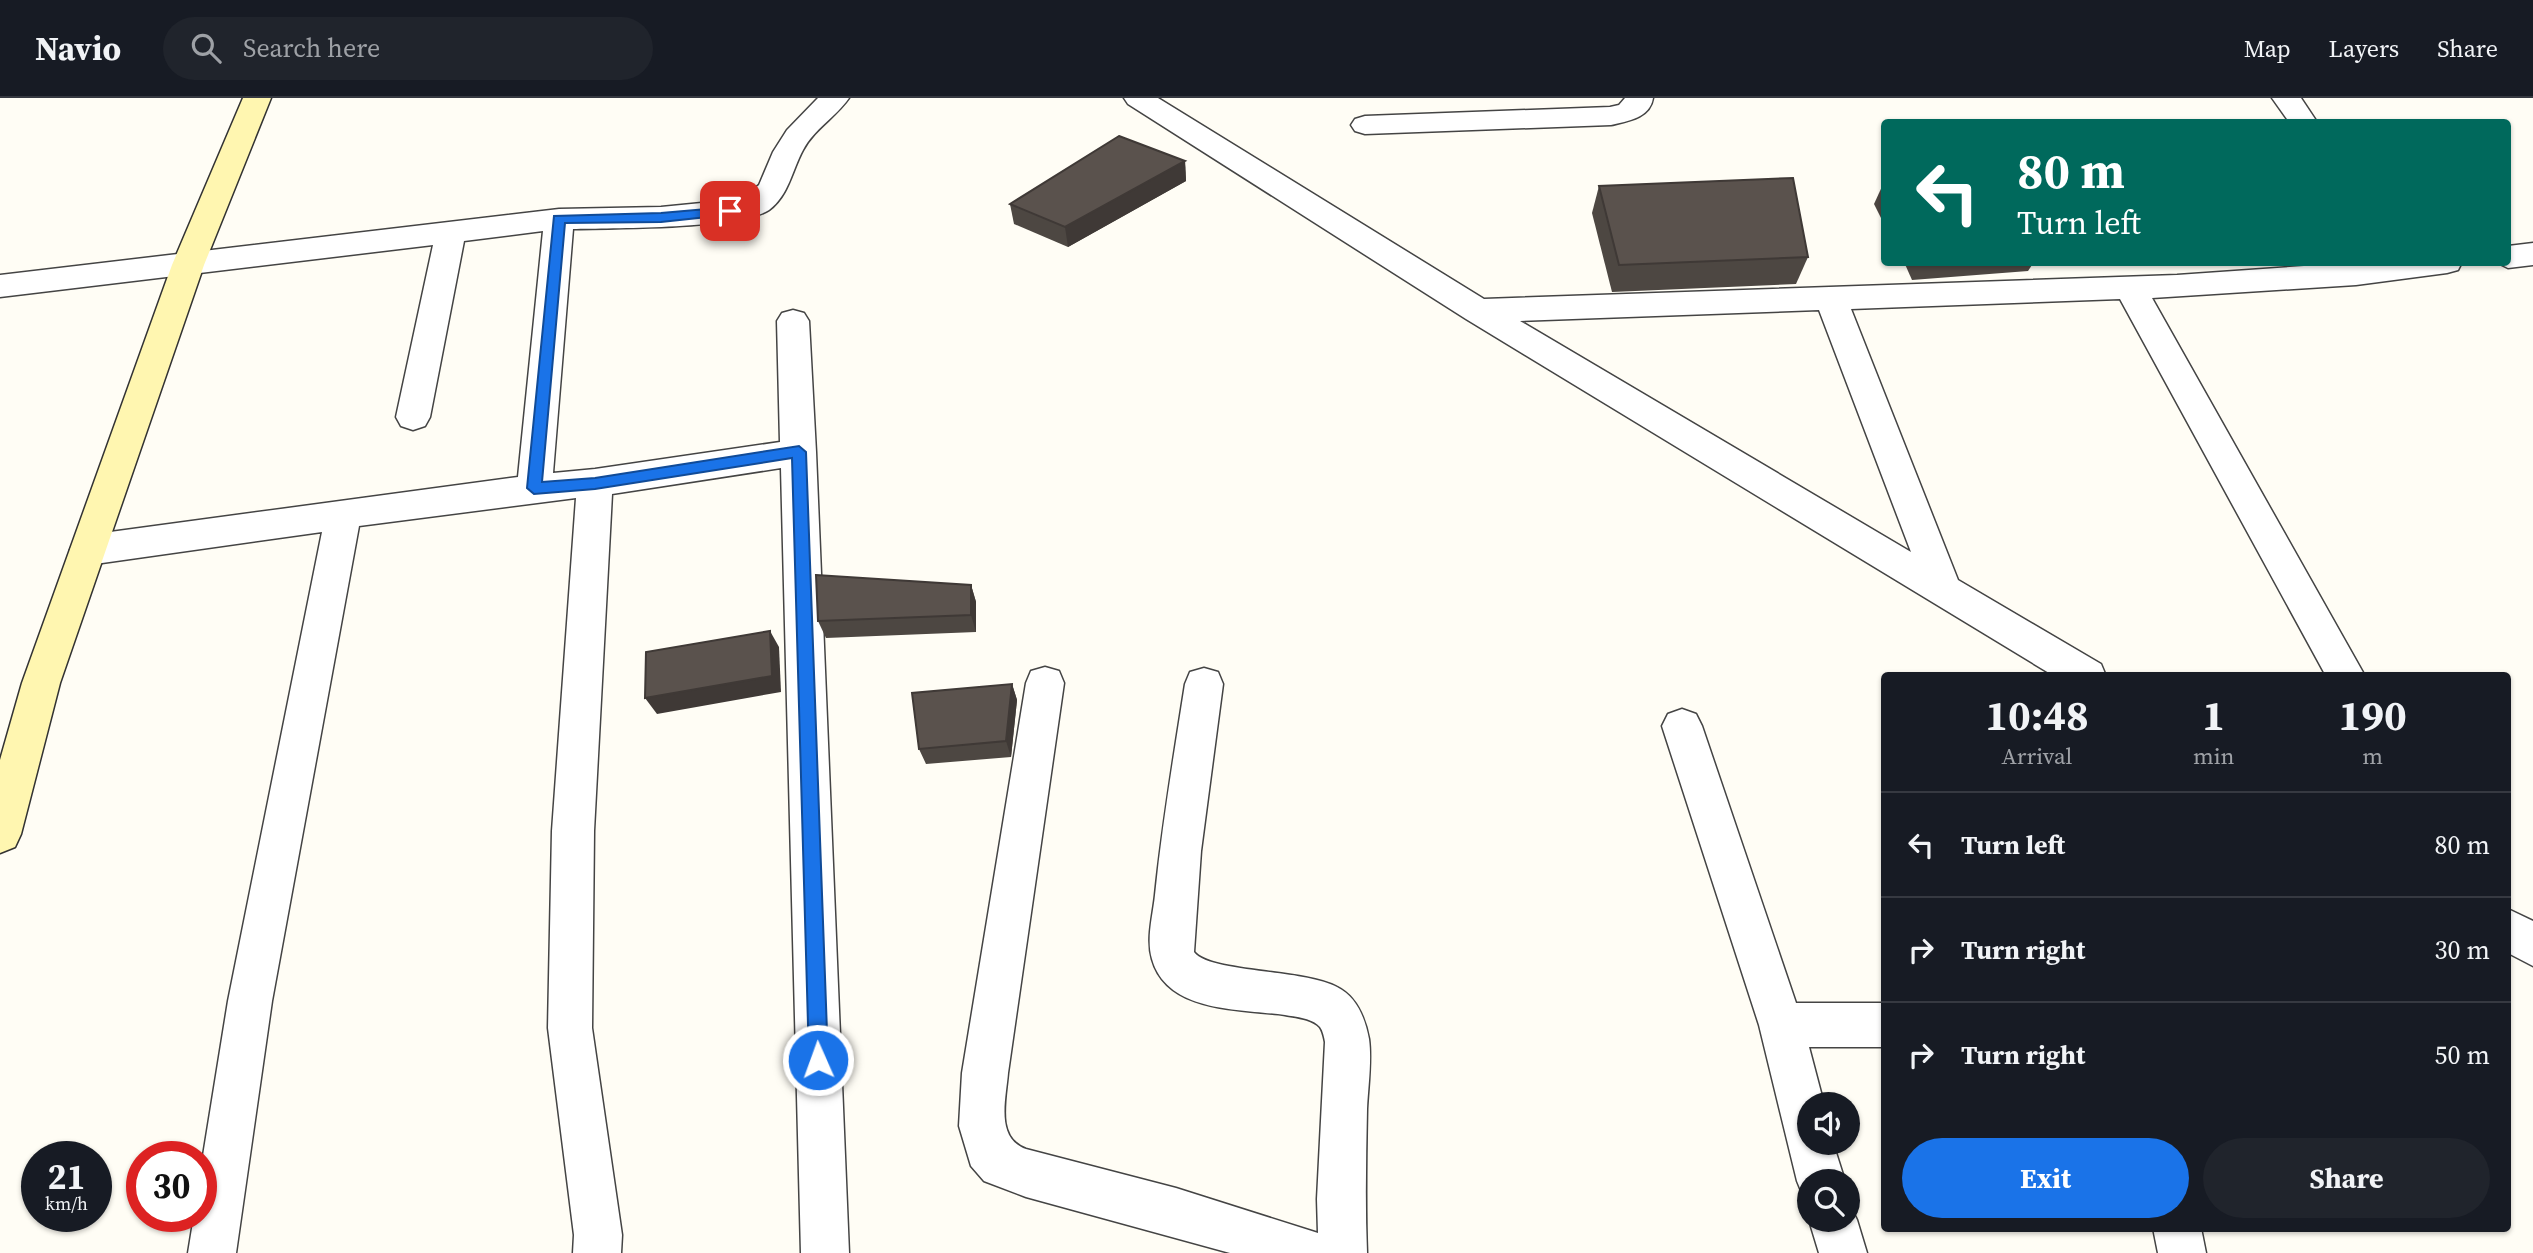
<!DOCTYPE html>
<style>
:root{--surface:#171b24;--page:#20242c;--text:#f1f3f6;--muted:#9ea1a6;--line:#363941;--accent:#1a73e8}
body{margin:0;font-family:"Source Serif 4",serif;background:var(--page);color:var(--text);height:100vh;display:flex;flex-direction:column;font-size:26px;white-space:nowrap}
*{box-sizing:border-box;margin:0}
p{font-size:23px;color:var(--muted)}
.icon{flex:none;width:38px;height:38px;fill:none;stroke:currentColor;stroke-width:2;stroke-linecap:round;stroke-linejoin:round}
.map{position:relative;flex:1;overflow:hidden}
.panel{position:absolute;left:1881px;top:574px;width:630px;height:560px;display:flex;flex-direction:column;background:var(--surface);border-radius:7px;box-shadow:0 2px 5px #0004}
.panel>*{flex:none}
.hud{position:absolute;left:1881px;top:21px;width:630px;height:147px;border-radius:7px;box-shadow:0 2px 5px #0004;background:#00695c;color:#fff;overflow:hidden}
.controls{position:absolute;left:1797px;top:994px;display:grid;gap:14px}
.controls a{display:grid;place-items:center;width:63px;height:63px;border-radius:50%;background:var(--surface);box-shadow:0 2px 5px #0004;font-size:35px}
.speed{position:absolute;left:21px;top:1043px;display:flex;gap:14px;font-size:35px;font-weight:700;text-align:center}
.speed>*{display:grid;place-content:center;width:91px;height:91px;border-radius:50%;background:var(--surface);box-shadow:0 2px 5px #0004;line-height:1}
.speed small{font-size:18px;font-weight:400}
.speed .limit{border:10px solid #d22;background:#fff;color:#111}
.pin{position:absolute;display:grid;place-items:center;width:60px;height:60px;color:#fff;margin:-30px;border-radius:14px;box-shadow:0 4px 10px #0006}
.me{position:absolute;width:77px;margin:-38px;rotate:358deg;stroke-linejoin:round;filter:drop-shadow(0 0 5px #0008)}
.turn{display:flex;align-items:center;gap:24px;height:147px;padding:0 21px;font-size:32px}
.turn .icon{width:91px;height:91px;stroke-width:2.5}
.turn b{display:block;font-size:49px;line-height:60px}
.eta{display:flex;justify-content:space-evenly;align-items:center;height:119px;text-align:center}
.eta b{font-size:42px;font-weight:700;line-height:49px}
.primary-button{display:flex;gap:14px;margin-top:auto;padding:14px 21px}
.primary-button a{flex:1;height:80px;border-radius:42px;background:var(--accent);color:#fff;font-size:28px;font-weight:700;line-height:80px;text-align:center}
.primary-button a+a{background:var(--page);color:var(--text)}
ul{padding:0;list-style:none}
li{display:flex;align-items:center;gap:21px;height:105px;padding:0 21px;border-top:2px solid var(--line)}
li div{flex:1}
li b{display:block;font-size:26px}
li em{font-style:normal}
header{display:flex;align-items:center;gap:42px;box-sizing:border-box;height:98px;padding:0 35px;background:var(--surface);border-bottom:2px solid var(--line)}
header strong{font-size:33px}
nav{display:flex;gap:38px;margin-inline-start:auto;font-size:24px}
.search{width:490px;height:63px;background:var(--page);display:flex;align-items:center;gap:18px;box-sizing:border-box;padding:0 24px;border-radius:38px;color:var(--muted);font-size:26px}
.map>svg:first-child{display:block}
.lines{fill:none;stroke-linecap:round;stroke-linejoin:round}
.street-casing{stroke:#444;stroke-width:3}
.secondary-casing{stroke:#333;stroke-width:3}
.street{fill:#fff;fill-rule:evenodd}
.secondary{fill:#fff6b0;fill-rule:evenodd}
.wall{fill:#4d4742}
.shaded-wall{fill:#3f3936}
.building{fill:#5a524d;stroke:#3f3936;stroke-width:2}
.route{fill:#1a73e8;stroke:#114b97;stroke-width:2}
</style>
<header>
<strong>Navio</strong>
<div class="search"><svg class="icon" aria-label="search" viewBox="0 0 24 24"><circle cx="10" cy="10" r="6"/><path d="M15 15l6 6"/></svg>Search here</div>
<nav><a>Map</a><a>Layers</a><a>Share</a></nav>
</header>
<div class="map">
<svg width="2533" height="1155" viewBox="0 0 2533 1155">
<rect width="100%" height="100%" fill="#fffdf5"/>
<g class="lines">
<g class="street-casing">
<g id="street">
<path d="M818,0H849C836,19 814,31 803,52C792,72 789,97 769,112C741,131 612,130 573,131L553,375L595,371L780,344L777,223L782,215L793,212L804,215L809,223L816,354L849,1155H801L781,370L612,396L594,733L592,930L622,1137L621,1155H573L574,1137L548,930L552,733L576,400L359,428L272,903L236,1155H188L194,1118H201V1070L228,903L322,434L88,467L75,462L70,452L75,442L88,437L518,379L543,133L464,143L430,319L425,328L413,332L401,328L396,319L433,147L0,199V177L559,111L661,109L742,101L759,87L773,54L787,32Z"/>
<path d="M1124,0H1158L1484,201L2177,177L2361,164H2462L2458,172L2447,175L2356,187L2152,200L2365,578H2326L2120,201L1851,211L1958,482L2101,566L2106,578H2054L1466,221L1128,6ZM1819,212L1911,454L1520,223Z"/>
<path d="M1625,0H1653C1650,20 1628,23 1611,27L1365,36L1355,33L1351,27L1355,21L1365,18L1610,9L1619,7Z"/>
<polygon points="2272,0 2301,0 2317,24 2289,24"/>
<polygon points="2533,145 2533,167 2508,170 2496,164 2508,164 2508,148"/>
<path d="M1045,569L1059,573L1064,585L1008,975C1006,1001 995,1040 1026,1051L1176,1090L1318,1135L1317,1101L1325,944C1324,939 1323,933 1320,929C1312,920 1296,919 1285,917C1241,911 1167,915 1152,861C1146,841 1153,817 1155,797C1162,727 1174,656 1185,586L1190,574L1204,570L1218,574L1223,586L1201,753L1194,854C1210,875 1303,871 1337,889C1357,899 1365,920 1369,941C1372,963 1368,989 1367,1011C1366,1059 1365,1107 1367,1155H1230L1026,1099L984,1083L971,1068L959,1028L962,975L1026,585L1031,573Z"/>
<polygon points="1682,611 1696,616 1702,628 1796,905 1885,905 1885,949 1809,949 1824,1006 1810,1006 1810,1045 1833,1045 1845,1083 1810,1083 1810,1102 1804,1100 1797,1083 1759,927 1662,628 1668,616"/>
<polygon points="2508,811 2533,823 2533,868 2508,855"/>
<polygon points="1848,1104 1857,1122 1867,1155 1819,1155 1809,1122 1810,1121 1848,1122"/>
<polygon points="2153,1130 2201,1130 2206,1155 2158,1155"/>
</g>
</g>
<g class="secondary-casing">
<polygon id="secondary" points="243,0 271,0 204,167 60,585 21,736 15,749 0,755 0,662 22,585 172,167"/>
</g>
<use href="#street" class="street"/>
<use href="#secondary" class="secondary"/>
</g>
<g class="wall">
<polygon points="1185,63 1186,83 1068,149 1014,126 1010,106"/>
<polygon points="1885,82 1885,128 1874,106"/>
<polygon points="1599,88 1808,159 1796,186 1612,194 1592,115"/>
<polygon points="1904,164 2034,164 2028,173 1912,182"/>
<polygon points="971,487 976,504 976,534 826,540 818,523"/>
<polygon points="1012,586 1017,602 1011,659 926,666 919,651"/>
</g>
<g class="shaded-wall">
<polygon points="1185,63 1186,83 1068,149 1065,129"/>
<polygon points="971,487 976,504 976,534 971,517"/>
<polygon points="770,533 779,549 781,594 657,616 645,600"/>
<polygon points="1012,586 1017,602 1011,659 1006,643"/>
</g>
<g class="building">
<polygon points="1119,38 1185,63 1065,129 1010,106"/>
<polygon points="1793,80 1808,159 1619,167 1599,88"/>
<polygon points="816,477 971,487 971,517 818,523"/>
<polygon points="770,533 772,578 645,600 646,554"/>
<polygon points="1012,586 1006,643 919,651 912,595"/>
</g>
<polygon class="route" points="730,109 736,113 735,116 661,124 565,125 542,384 595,380 799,348 806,354 828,962 825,968 818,971 812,968 809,962 792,360 595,391 534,396 527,390 554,118 661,115"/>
</svg>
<div class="controls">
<a><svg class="icon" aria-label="sound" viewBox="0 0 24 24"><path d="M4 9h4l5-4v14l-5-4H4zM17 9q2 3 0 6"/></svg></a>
<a><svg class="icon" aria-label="search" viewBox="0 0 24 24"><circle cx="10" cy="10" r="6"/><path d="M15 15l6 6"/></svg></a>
</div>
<div class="speed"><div>21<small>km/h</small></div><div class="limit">30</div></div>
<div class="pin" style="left:730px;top:113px;background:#d93025"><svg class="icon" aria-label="arrive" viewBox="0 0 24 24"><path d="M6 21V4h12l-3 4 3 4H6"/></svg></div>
<svg class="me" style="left:818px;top:962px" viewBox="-20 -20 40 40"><circle r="17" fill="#1a73e8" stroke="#fff" stroke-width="3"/><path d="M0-11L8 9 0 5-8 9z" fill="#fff"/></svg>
<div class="hud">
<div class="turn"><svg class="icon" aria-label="left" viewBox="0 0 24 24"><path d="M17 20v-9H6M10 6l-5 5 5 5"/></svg><div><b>80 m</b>Turn left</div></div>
</div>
<section class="panel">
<div class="eta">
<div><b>10:48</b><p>Arrival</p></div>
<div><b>1</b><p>min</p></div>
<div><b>190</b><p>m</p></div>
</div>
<ul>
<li><svg class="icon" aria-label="left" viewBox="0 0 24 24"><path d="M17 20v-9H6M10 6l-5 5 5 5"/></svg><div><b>Turn left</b></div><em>80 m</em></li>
<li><svg class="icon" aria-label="right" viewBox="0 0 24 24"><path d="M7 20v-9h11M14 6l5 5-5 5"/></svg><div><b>Turn right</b></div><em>30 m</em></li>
<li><svg class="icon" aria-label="right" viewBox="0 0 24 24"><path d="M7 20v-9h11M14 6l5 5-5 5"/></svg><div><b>Turn right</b></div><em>50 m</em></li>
</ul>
<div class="primary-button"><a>Exit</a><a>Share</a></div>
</section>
</div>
